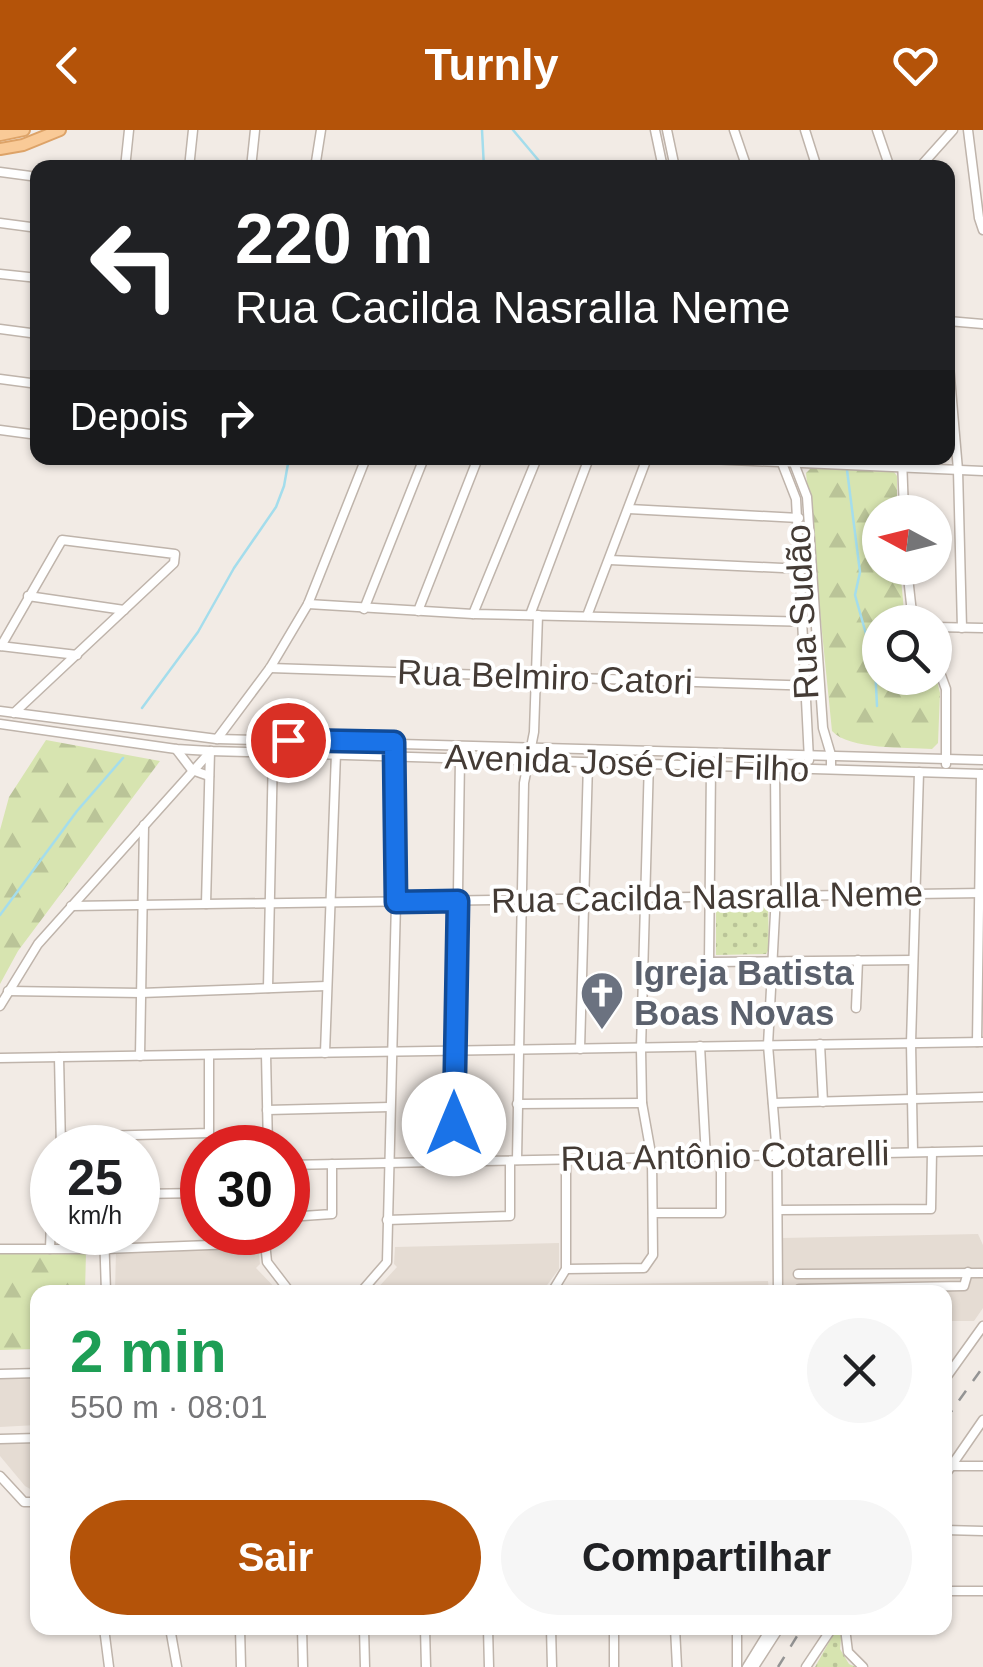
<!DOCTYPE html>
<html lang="pt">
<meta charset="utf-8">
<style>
:root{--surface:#fff;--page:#f6f6f6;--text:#202124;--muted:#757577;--accent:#b45309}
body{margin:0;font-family:Helvetica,sans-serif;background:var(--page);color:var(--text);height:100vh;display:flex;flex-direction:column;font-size:38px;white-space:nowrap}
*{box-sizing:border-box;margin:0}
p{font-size:32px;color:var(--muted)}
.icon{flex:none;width:55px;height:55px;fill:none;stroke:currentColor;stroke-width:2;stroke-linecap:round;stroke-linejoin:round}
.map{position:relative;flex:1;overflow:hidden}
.sheet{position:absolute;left:30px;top:1155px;width:922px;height:350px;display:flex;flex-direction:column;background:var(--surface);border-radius:20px;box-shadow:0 2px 8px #0004}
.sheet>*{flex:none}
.guide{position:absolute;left:30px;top:30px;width:925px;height:305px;border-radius:20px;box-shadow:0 2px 8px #0004;background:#202124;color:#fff;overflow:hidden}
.needle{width:65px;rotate:277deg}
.controls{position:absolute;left:862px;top:365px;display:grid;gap:20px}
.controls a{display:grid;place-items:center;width:90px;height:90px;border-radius:50%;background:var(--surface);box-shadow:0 2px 8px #0004;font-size:50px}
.speed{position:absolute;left:30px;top:995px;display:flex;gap:20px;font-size:50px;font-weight:700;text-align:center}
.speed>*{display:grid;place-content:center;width:130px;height:130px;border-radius:50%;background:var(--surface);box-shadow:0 2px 8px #0004;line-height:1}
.speed small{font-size:25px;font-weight:400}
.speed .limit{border:15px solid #d22;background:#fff;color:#111}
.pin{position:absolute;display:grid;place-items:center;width:85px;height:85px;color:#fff;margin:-42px;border:5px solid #fff;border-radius:50%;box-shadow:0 2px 10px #0007}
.me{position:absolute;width:110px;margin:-55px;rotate:0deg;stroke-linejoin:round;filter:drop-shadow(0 0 8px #0008)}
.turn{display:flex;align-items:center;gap:35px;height:210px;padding:0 40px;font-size:45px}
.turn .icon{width:130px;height:130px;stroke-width:2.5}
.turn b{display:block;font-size:70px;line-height:85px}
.then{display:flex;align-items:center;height:95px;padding:0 40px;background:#0003;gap:20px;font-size:38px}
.round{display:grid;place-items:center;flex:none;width:105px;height:105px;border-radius:52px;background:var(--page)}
.headline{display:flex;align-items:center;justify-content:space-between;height:170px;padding:0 40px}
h1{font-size:60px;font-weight:800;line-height:75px;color:#1e9e55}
.cta{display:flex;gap:20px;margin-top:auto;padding:20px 40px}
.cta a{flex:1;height:115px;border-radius:60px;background:var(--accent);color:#fff;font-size:40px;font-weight:800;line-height:115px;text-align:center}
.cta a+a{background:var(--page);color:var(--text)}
header{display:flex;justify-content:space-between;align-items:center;height:130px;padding:0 40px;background:var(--accent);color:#fff;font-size:45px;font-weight:800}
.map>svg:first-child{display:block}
.residential{fill:#e5dcd3}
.grass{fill:url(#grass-dots)}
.forest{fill:url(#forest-firs)}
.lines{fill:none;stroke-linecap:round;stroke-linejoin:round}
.stream{stroke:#a4ddec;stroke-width:2.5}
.minor-casing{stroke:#bfb4ab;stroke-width:11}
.major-casing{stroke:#dda368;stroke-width:14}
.minor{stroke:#fff;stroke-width:8}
.major{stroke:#f9ca97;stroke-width:10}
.rail{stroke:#949494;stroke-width:2.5;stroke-dasharray:12 12;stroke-linecap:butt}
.route-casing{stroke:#114b97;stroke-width:25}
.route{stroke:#1a73e8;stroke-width:18}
.labels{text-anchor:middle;stroke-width:8;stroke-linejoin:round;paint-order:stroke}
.street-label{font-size:35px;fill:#443b35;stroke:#fff}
.worship-label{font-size:35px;font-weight:bold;fill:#5b616d;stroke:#fff;text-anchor:start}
</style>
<header><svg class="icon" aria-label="back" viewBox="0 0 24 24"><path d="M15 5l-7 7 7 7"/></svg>Turnly<svg class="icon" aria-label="heart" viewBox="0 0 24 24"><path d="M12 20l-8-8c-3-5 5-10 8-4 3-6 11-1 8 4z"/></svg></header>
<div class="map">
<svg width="983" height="1537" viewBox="0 0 983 1537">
<defs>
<pattern id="grass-dots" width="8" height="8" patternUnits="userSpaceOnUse" patternTransform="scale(2.5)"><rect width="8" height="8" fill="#d7e4b0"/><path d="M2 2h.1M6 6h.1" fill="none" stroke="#bac498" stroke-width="1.8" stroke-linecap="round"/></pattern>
<pattern id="forest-firs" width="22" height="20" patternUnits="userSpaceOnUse" patternTransform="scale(2.5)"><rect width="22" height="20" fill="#d7e4b0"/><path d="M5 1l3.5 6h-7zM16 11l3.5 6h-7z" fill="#bac498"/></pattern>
</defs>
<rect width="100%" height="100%" fill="#f2ebe5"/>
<g class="residential">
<polygon points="978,1104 983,1115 983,1178 974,1191 945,1191 945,1162 783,1162 782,1108"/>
<polygon points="559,1113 559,1139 542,1162 374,1162 397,1137 394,1134 395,1117"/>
<polygon points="249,1117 259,1124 260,1134 256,1138 279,1162 115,1162 116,1121"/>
<polygon points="768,1151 769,1162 559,1162 565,1155"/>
<polygon points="37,1246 37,1295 0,1297 0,1247"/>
<polygon points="37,1310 37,1360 32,1360 25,1356 0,1326 0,1311"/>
</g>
<g class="grass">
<polygon points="721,772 768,775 769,819 766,824 716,825 716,779"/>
<polygon points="837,1498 842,1498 840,1519 849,1534 856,1537 815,1537"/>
</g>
<g class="forest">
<path d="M812,337L894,342L897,346V382H880V438H900L905,492H880V548H935V542L940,563L938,613L932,619C906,617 849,620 832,601L806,343Z"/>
<polygon points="46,610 160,631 18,821 0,854 0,700 9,667"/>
<polygon points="86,1122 85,1162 38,1162 37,1219 0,1220 0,1123"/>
</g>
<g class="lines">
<g class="stream">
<polyline points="482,0 484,38"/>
<polyline points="513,0 545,38"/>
<polyline points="847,340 860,442 855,465 875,536 877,576"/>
<polyline points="142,578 198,502 234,438 276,377 284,356 289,328"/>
<polyline points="0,785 77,681 123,628"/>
</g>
<g class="minor-casing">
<g id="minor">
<polyline points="655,0 663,38"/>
<polyline points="667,0 675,38"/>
<polyline points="734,0 747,38"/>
<polyline points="805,0 817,38"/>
<polyline points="877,0 890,38"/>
<polyline points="968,0 979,88 983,100"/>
<polyline points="125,38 129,0"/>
<polyline points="189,38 193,0"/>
<polyline points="251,38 255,0"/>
<polyline points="315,38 321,0"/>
<polyline points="919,38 953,0"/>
<polyline points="0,42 38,47"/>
<polyline points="0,93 38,98"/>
<polyline points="0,144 38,148"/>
<polyline points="948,191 983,194"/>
<polyline points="0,199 38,204"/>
<polyline points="948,224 958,340 962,498"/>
<polyline points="0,249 38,254"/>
<polyline points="0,300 38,305"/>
<polyline points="687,328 983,341"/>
<polyline points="780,328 796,369 809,630"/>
<polyline points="792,328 807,367 823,598 831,625 831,639"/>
<polyline points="902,328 904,382"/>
<polyline points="629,379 799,388"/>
<polyline points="610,430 803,439"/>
<polyline points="907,438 913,492"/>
<polyline points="28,466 124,480"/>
<polyline points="308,474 473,484 815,492"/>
<polyline points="364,479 424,328"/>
<polyline points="418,481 478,328"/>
<polyline points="473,484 537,328"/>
<polyline points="530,485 589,328"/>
<polyline points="587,486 647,328"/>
<polyline points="935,497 983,498"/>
<polyline points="0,516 77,525"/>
<polyline points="1,516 62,410 175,424 174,433 14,583"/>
<polyline points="935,529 946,559 946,634"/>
<polyline points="270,538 819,556"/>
<polyline points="0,581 217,609 983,630"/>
<polyline points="0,594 176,619 210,621 983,644"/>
<polyline points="217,609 270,538 308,474 366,328"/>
<polyline points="176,619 192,640 209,646"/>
<polyline points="711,637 709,832 913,830"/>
<polyline points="775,638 776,765 768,915 777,1025 778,1162"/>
<polyline points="206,774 210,621"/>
<polyline points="71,776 983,763"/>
<polyline points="268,858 273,622"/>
<polyline points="8,861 141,863 326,856"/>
<polyline points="0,876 38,814 211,621"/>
<polyline points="856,878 858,830"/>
<polyline points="977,912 981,644"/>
<polyline points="820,914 823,972"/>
<polyline points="700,916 706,1028"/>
<polyline points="580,919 588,633"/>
<polyline points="325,923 336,623"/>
<polyline points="266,924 268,1018"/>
<polyline points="140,926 144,695"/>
<polyline points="59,927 61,1018"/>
<polyline points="0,928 983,912"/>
<polyline points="773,973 983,967"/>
<polyline points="517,974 642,973"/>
<polyline points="267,980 390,977"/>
<polyline points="61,1007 209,1003 209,925"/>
<polyline points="913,1022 911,913 919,642"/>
<polyline points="517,1030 524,653 534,602 538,485"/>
<polyline points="454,1031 460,628"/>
<polyline points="288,1035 983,1021"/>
<polyline points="138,1064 202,1063"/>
<polyline points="778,1080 931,1079 932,1022"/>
<polyline points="653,1083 721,1083 721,1027"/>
<polyline points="288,1087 332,1084 332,1034"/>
<polyline points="387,1090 510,1086 510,1031"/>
<polyline points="104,1102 106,1162"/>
<polyline points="264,1102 267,1132 290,1162"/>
<polyline points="0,1119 105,1119 264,1113"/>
<polyline points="50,1119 52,1064"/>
<polyline points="566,1139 644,1138 653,1125 652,1029 642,973 641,919 649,630"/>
<polyline points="798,1144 983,1143"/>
<polyline points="799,1159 964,1156 968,1142"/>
<polyline points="361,1162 387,1132 396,772 394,622"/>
<polyline points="552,1162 566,1139 566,1030"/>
<polyline points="0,1244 38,1243"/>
<polyline points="945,1249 983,1196"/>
<polyline points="0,1309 38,1308"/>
<polyline points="951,1336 983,1336"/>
<polyline points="945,1345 983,1290"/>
<polyline points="0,1346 24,1372 38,1372"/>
<polyline points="945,1400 983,1401"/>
<polyline points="945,1461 983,1461"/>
<polyline points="104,1498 109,1537"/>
<polyline points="170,1498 177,1537"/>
<polyline points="240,1498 241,1537"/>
<polyline points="302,1498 303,1537"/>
<polyline points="364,1498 365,1537"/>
<polyline points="425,1498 426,1537"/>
<polyline points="488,1498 489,1537"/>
<polyline points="551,1498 552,1537"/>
<polyline points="614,1498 614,1537"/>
<polyline points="675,1498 677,1537"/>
<polyline points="737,1498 737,1537"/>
<polyline points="845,1498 848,1522 863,1537"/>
<polyline points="747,1537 771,1498"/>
<polyline points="754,1537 779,1498"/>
<polyline points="806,1537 832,1498"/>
</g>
</g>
<g class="major-casing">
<g id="major">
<polyline points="0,5 24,0"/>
<polyline points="0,19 23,15 60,0"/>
</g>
</g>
<use href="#minor" class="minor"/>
<use href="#major" class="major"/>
<g class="rail">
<polyline points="945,1290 983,1237"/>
<polyline points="778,1537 802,1498"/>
</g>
</g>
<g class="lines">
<g class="route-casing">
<polyline id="route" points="288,610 394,612 396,772 458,771 454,994"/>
</g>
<use href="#route" class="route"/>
</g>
<defs>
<g id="church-pin" transform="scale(2.25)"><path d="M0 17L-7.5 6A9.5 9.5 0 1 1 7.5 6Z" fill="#6b7280" stroke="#fff"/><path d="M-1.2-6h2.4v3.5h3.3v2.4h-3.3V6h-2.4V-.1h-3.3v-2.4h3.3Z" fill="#fff"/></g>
</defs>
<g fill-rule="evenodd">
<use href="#church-pin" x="602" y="863"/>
</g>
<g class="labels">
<g class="street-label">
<text transform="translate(802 482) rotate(-93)" y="12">Rua Sudão</text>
<text transform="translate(545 547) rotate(2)" y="12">Rua Belmiro Catori</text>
<text transform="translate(627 633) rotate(2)" y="12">Avenida José Ciel Filho</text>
<text transform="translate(707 767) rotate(-1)" y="12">Rua Cacilda Nasralla Neme</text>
<text transform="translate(725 1026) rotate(-1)" y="12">Rua Antônio Cotarelli</text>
</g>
<g class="worship-label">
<text x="634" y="855">Igreja Batista<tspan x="634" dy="40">Boas Novas</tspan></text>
</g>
</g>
</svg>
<div class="controls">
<a><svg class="needle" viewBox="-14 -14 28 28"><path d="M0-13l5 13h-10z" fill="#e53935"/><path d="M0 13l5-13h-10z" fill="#757577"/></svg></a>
<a><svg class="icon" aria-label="search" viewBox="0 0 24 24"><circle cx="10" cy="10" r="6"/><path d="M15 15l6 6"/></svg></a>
</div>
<div class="speed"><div>25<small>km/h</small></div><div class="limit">30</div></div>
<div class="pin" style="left:288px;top:610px;background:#d93025"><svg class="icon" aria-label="arrive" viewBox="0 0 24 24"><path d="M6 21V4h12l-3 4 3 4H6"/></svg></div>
<svg class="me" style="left:454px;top:994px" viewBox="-20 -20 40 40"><circle r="19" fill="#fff"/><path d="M0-13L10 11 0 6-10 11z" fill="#1a73e8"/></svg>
<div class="guide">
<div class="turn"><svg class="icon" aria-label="left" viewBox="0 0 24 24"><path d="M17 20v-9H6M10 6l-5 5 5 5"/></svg><div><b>220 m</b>Rua Cacilda Nasralla Neme</div></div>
<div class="then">Depois<svg class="icon" aria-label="right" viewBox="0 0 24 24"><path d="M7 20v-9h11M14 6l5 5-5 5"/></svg></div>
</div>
<section class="sheet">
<div class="headline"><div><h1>2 min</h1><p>550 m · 08:01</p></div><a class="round"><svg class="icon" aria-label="close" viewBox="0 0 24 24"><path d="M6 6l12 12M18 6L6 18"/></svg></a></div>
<div class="cta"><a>Sair</a><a>Compartilhar</a></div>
</section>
</div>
